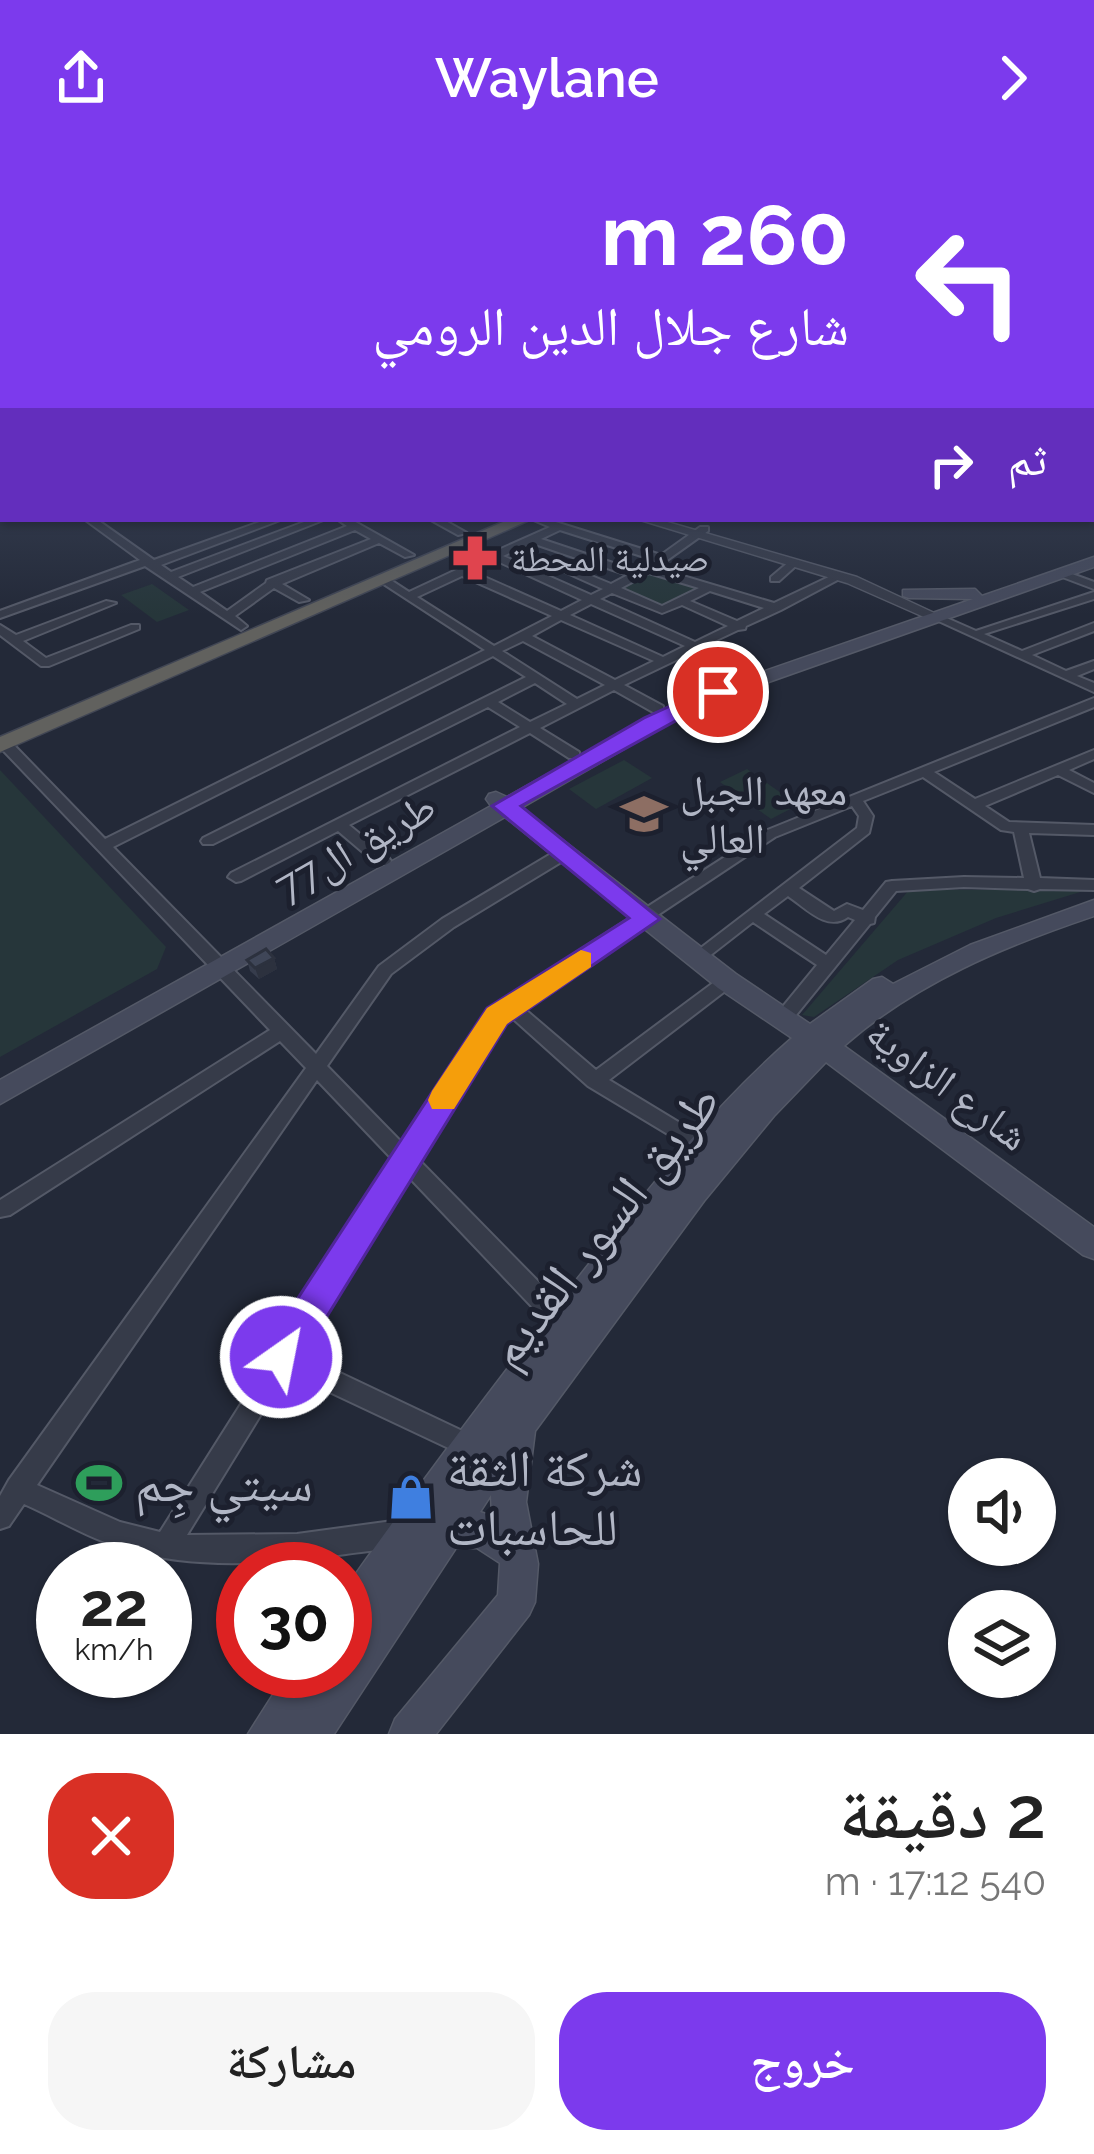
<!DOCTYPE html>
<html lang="ar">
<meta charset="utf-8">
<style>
:root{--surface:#fff;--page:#f6f6f6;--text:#222;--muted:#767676;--accent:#7c3aed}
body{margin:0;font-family:Raleway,"Noto Naskh Arabic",sans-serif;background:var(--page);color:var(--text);direction:rtl;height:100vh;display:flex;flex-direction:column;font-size:45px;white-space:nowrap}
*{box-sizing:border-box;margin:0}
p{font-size:39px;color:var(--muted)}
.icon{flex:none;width:66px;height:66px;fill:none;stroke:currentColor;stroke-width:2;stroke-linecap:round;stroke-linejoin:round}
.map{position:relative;height:1578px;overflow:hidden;direction:ltr}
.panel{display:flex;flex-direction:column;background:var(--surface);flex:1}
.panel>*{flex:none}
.top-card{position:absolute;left:0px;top:0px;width:1095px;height:366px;box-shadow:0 3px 9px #0004;direction:rtl;background:#7c3aed;color:#fff;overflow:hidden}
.buttons{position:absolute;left:948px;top:1302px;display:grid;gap:24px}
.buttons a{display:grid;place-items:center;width:108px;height:108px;border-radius:50%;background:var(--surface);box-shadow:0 3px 9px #0004;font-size:60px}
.speed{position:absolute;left:36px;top:1386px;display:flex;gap:24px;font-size:60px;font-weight:700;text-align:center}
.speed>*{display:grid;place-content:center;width:156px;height:156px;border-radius:50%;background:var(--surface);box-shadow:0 3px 9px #0004;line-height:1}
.speed small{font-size:30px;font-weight:400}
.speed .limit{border:18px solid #d22;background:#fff;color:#111}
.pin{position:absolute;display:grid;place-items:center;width:102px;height:102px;color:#fff;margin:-51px;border:6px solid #fff;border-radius:50%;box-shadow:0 3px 12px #0007}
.me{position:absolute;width:132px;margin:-66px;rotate:33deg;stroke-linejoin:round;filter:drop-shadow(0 0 9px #0008)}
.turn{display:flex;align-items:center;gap:42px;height:252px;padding:0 48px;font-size:54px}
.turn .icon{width:156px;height:156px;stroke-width:2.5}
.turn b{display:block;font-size:84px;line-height:102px}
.then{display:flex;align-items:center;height:114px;padding:0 48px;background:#0003;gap:24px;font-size:45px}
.round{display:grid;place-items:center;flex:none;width:126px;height:126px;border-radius:48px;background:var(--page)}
.head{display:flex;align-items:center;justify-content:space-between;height:204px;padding:0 48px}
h1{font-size:72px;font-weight:600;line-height:90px}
.action{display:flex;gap:24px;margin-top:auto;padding:24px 48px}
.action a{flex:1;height:138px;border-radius:48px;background:var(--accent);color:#fff;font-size:48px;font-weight:600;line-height:138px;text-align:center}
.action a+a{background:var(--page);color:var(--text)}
header{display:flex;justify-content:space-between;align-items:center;height:156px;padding:0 48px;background:var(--accent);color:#fff;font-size:54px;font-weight:600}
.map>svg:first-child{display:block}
.green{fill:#26363a}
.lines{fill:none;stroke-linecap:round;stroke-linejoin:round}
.minor-casing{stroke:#545967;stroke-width:4}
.tertiary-casing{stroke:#545967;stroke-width:3}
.secondary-casing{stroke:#545967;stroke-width:3}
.trunk-casing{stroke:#414654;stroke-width:3}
.minor{fill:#363b49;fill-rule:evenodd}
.tertiary{fill:#363b49;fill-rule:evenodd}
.secondary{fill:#454a5c;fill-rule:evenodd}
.trunk{fill:#61615e;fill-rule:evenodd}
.wall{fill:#363c4c}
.shaded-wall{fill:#2c313e}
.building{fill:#3f4658;stroke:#2c313e;stroke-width:3}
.route{fill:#7c3aed;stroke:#51269a;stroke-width:3}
.slow{fill:#f59e0b}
.labels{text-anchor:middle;stroke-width:10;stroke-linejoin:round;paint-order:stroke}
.far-poi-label{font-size:36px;fill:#b1b6c5;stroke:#1c202e;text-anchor:start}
.poi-label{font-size:42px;fill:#b1b6c5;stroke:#1c202e;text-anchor:start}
.street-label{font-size:42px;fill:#b1b6c5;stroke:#1c202e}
.near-street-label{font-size:51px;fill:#b1b6c5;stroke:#1c202e}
.near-poi-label{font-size:51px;fill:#b1b6c5;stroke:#1c202e;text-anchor:start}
</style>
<header><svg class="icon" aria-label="forward" viewBox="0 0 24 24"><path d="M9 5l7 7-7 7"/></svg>Waylane<svg class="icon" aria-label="share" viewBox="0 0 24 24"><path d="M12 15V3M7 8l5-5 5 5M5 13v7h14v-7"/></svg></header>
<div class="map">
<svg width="1094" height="1578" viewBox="0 0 1094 1578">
<rect width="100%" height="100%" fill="#232938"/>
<g class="green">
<polygon points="649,415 705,430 667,452 619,434"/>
<polygon points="152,428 189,454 157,466 121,439"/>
<polygon points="624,604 652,622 596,653 569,633"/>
<polygon points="747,613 798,649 771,663 720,626"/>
<polygon points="0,614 166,791 157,813 0,901"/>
<polygon points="1090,733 996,762 898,804 814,861 802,859 909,734"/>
</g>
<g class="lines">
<g class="minor-casing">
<g id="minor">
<polygon points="3,279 3,285 0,286 0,280"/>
<path d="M84,363H96L154,404L268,363H283L161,409L171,416L312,363H326L178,421L193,431L347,370L337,363H350L414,399L405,401L379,387L282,428L309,444L299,446L274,432L235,460L247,470L241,474L145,410L0,462V455L140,404ZM355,374L371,383L267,424L266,427L227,455L200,436Z"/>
<polygon points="429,363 442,363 467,377 458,379"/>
<path d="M531,363H546L661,399L700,371H708V375L656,412L774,447L835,418L845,420L781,454L746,470L745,473L738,474L704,490L754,512V518H746L695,495L624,529L663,550V556H653L614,534L540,572L579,596V602H569L530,577L349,669L388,701L391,705L388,709H378L338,675L241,725L236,726L228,721L231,717L520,571L488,551L213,688H203L201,685L203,682L526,521L493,500L113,691L316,898L379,810L442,763L561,692H571L574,696L571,700L454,771L391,818L327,910L404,989L478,873L503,844L765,675L1094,542V551L934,616L975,643L1094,594V603L1069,614L1094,627V637L1058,619L985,650L1009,666L1094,669V679L1029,677L1040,722L1094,724V734L1040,733L1034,735L1028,733L964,731L896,735L875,761L874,767L870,768L788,869H776L773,864L776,859L817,809L753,766L703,805H691L689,801L857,672L859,660L852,650L775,681L521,850L596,914L721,821H733L736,825L733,829L609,924L708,984L711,990L708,996L701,998L588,930L510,860L490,883L417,1002L573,1161L576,1169L573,1177L565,1180L557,1177L407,1019L298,1197L475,1281L479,1289L475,1297L467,1301L459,1297L287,1216L187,1379L297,1378L400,1364L409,1368L413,1377L409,1386C389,1394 366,1395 346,1398C274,1408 195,1414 125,1393C90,1383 58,1363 24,1348L9,1370L0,1373V1340L9,1324L306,912L280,885L10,1059L0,1061V1044L270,874L0,591V584H9L105,683L485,494L376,423L386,421L409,436L486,400L463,390V386H471L494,396L550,371ZM560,374L654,404L637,415L541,383ZM532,387L579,403L565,412V416L603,433L591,439L503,400ZM495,404L582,444L561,455L471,415ZM589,406L628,419L611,428L577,414ZM649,417L699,432L662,450L621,432ZM462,420L552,460L494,490L417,441ZM710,435L764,452L737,465L690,445ZM612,437L662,457L682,449L728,470L695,486L600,443ZM591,448L685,490L663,501L570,459ZM561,464L654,505L615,524L532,480ZM523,485L605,529L577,543L502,495ZM535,527L567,548L530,566L498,546ZM923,621L1001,674L1014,676L1024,722L964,721L892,725L886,726L863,754L847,748L834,755L799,732L869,677L873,660L863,645ZM788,740C807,753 827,776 848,761L855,764L826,799L764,758ZM317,924L394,1005L277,1192L273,1193L270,1202L160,1376L120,1366L37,1329Z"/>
<polygon points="790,405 799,407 779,425 771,425 771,421"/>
<polygon points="1061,414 1094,426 1094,433 1057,419 1056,417"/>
<polygon points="1094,436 1094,443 984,478 1022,495 1094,467 1094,475 1032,499 1066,515 1094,505 1094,513 1077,520 1094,527 1094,536 932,462 942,460 976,475"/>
<polygon points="106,445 116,447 23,485 46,502 131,469 139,469 139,473 49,510 41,510 0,479 0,469 16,479"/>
</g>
</g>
<g class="tertiary-casing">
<g id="tertiary">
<polygon points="3,309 3,317 0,318 0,310"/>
<polygon points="637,363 657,363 857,421 945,462 933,465 847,427"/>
</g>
</g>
<g class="secondary-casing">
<path id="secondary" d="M1094,401V411L695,552L521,652L736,818L810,868L873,823L882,821L893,828L970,789L1094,744V760C1005,790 915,827 844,890L1094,1071V1103L1083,1099L826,906L774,960L704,1045L535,1275L526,1346L538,1408L535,1446L529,1459L436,1578H389L395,1563L498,1439L500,1407L477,1392H456L334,1578H248L288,1515H345V1491L350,1483L345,1485V1433L362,1409C436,1306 511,1206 589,1108C652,1028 715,949 792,882L718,832L505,661L0,948V924L491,650L486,643L489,638L496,636L507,641L681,544L973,443L909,442L903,440V434L975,433L982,440ZM491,1339L492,1360L480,1356Z"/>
</g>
<g class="trunk-casing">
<polygon id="trunk" points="510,363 532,363 0,596 0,581"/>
</g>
<use href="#minor" class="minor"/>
<use href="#tertiary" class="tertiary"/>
<use href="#secondary" class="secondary"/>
<use href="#trunk" class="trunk"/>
</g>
<polygon class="wall" points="274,802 277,813 259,823 250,815 247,804"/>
<polygon class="shaded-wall" points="274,802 277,813 259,823 255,812"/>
<polygon class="building" points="266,793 274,802 255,812 247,804"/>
<linearGradient id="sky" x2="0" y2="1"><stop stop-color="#13171f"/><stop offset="0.52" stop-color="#3f495e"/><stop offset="1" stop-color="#3f495e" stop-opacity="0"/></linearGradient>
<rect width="1094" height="459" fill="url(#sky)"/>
<polygon class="route" points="710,532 728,536 521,650 660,763 507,868 294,1214 281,1219 268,1214 262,1201 268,1188 487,852 629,762 492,650 644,562"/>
<polygon class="slow" points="581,794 591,797 591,811 507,868 454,953 432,953 428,944 432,935 487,852"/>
<defs>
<g id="pharmacy-bare" transform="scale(3.6)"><path d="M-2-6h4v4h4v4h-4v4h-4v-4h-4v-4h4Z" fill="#e0444e" stroke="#1c202e" stroke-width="2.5" paint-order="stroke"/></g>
<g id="university-bare" transform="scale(3.6)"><path d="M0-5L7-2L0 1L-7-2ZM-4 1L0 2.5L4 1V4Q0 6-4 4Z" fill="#8d6e63" stroke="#1c202e" stroke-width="2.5" paint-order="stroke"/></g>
<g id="stadium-bare" transform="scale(3.6)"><path d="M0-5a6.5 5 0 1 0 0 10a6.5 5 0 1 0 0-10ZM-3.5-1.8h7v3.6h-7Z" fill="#2e9e5b" stroke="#1c202e" stroke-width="2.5" paint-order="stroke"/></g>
<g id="shop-bare" transform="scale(3.6)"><path d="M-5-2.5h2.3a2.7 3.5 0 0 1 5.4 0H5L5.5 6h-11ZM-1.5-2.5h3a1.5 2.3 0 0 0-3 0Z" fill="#3f7fe0" stroke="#1c202e" stroke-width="2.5" paint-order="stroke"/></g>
</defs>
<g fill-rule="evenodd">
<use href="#pharmacy-bare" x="475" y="402"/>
<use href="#university-bare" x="644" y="658"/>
<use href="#stadium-bare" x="99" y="1327"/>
<use href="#shop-bare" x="411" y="1341"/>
</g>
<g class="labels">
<g class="far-poi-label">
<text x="511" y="415">صيدلية المحطة</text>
</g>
<g class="poi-label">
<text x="680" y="649">معهد الجبل<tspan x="680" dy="48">العالي</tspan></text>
</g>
<g class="street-label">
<text transform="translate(355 690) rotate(-30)" y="15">طريق ال77</text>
<text transform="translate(948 928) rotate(37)" y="15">شارع الزاوية</text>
</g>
<g class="near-street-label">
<text transform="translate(603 1069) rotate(-52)" y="18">طريق السور القديم</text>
</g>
<g class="near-poi-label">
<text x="447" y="1330">شركة الثقة<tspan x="447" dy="59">للحاسبات</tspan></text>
<text x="135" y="1345">سيتي جِم</text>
</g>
</g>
</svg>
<div class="buttons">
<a><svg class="icon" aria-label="sound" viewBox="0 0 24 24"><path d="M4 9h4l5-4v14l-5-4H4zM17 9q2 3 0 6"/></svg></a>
<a><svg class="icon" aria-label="layers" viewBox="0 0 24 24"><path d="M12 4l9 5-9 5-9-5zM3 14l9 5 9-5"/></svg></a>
</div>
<div class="speed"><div>22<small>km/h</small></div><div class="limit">30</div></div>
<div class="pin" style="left:718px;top:536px;background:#d93025"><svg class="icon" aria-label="arrive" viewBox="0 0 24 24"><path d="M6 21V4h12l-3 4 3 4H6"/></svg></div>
<svg class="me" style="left:281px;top:1201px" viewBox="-20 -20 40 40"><circle r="17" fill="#7c3aed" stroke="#fff" stroke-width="3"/><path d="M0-11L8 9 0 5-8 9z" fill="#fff"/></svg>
<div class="top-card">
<div class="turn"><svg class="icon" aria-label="left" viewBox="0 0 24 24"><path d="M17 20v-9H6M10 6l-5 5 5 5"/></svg><div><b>260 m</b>شارع جلال الدين الرومي</div></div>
<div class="then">ثم<svg class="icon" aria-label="right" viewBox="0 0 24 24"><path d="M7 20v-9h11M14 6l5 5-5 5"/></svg></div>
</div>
</div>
<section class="panel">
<div class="head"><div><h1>2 دقيقة</h1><p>540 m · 17:12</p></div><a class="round" style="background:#d93025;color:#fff"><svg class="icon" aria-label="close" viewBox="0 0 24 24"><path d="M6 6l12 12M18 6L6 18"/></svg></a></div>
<div class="action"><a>خروج</a><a>مشاركة</a></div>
</section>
